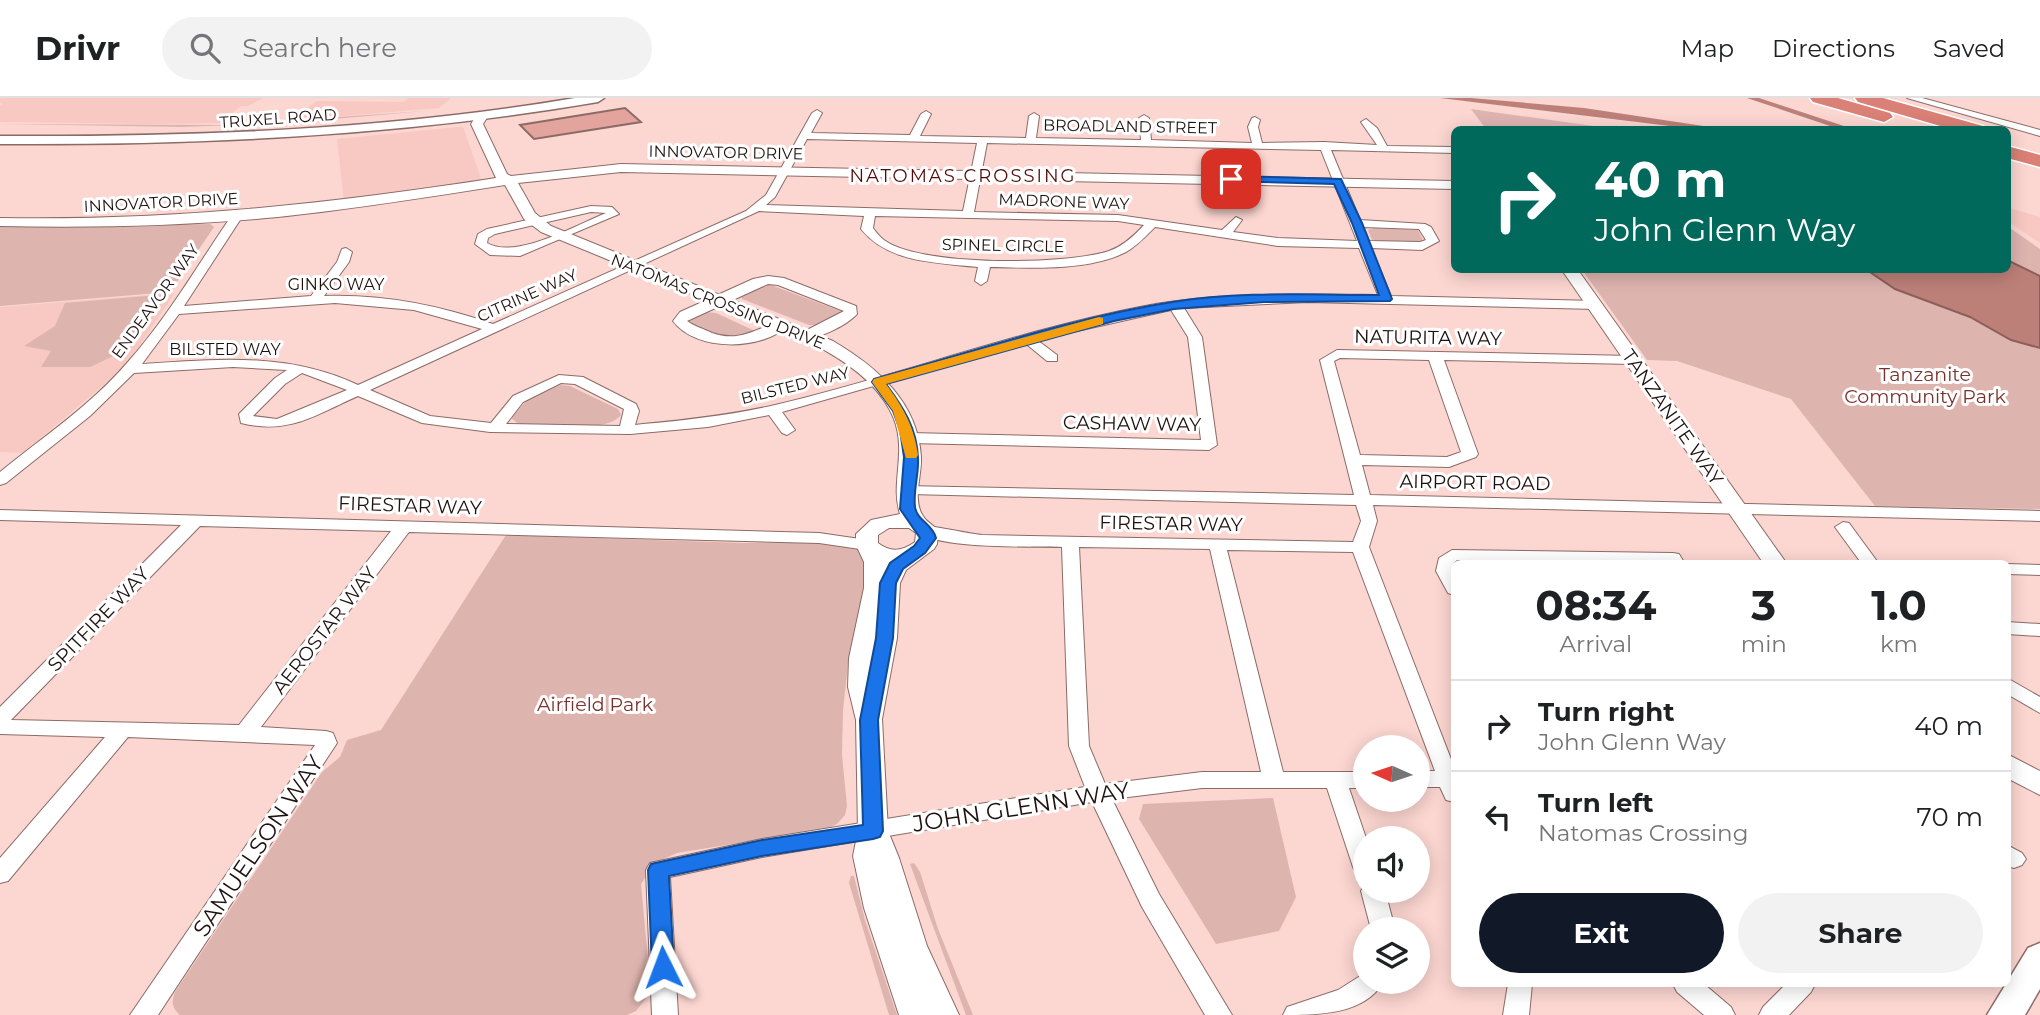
<!DOCTYPE html>
<style>
:root{--surface:#fff;--page:#f2f2f2;--text:#202124;--muted:#757577;--line:#e0e0e0;--accent:#111827}
body{margin:0;font-family:Montserrat,sans-serif;background:var(--page);color:var(--text);height:100vh;display:flex;flex-direction:column;font-size:26px;white-space:nowrap}
*{box-sizing:border-box;margin:0}
p{font-size:23px;color:var(--muted)}
.icon{flex:none;width:38px;height:38px;fill:none;stroke:currentColor;stroke-width:2;stroke-linecap:round;stroke-linejoin:round}
.map{position:relative;flex:1;overflow:hidden}
.side{position:absolute;left:1451px;top:462px;width:560px;height:427px;display:flex;flex-direction:column;background:var(--surface);border-radius:10px;box-shadow:0 4px 18px #0003}
.side>*{flex:none}
.guide{position:absolute;left:1451px;top:28px;width:560px;height:147px;border-radius:10px;box-shadow:0 4px 18px #0003;background:#00695c;color:#fff;overflow:hidden}
.needle{width:46px;rotate:273deg}
.controls{position:absolute;left:1353px;top:637px;display:grid;gap:14px}
.controls a{display:grid;place-items:center;width:77px;height:77px;border-radius:50%;background:var(--surface);box-shadow:0 4px 18px #0003;font-size:35px}
.pin{position:absolute;display:grid;place-items:center;width:60px;height:60px;color:#fff;margin:-30px;border-radius:14px;box-shadow:0 4px 10px #0006}
.me{position:absolute;width:77px;margin:-38px;rotate:357deg;stroke-linejoin:round;filter:drop-shadow(0 0 5px #0008)}
.turn{display:flex;align-items:center;gap:24px;height:147px;padding:0 28px;font-size:32px}
.turn .icon{width:91px;height:91px;stroke-width:2.5}
.turn b{display:block;font-size:49px;line-height:60px}
.eta{display:flex;justify-content:space-evenly;align-items:center;height:119px;text-align:center}
.eta b{font-size:42px;font-weight:700;line-height:49px}
.primary-button{display:flex;gap:14px;margin-top:auto;padding:14px 28px}
.primary-button a{flex:1;height:80px;border-radius:42px;background:var(--accent);color:#fff;font-size:28px;font-weight:700;line-height:80px;text-align:center}
.primary-button a+a{background:var(--page);color:var(--text)}
ul{padding:0;list-style:none}
li{display:flex;align-items:center;gap:21px;height:91px;padding:0 28px;border-top:2px solid var(--line)}
li div{flex:1}
li b{display:block;font-size:26px}
li em{font-style:normal}
header{display:flex;align-items:center;gap:42px;box-sizing:border-box;height:98px;padding:0 35px;background:var(--surface);border-bottom:2px solid var(--line)}
header strong{font-size:33px}
nav{display:flex;gap:38px;margin-inline-start:auto;font-size:24px}
.search{width:490px;height:63px;background:var(--page);display:flex;align-items:center;gap:18px;box-sizing:border-box;padding:0 24px;border-radius:38px;color:var(--muted);font-size:26px}
.map>svg:first-child{display:block}
.built{fill:#f7c9c2}
.green{fill:#deb4af}
.water{fill:#bc8079;stroke:#8d5f5a;stroke-width:2}
.lines{fill:none;stroke-linecap:round;stroke-linejoin:round}
.canal{fill:#bc8079;fill-rule:evenodd}
.building{fill:#e2a49c;stroke:#8c6b66;stroke-width:2}
.minor-casing{stroke:#8c6b67;stroke-width:2}
.tertiary-casing{stroke:#8c6b67;stroke-width:2}
.secondary-casing{stroke:#8c6b67;stroke-width:3}
.motorway-casing{stroke:#fff;stroke-width:3}
.minor{fill:#fff;fill-rule:evenodd}
.tertiary{fill:#fff;fill-rule:evenodd}
.secondary{fill:#fff;fill-rule:evenodd}
.motorway{fill:#da8076;fill-rule:evenodd}
.route{fill:#1a73e8;stroke:#114b97;stroke-width:2}
.slow{fill:#f59e0b}
.labels{text-anchor:middle;stroke-width:6;stroke-linejoin:round;paint-order:stroke}
.far-street-label{font-size:16px;fill:#1e1210;stroke:#fff}
.far-neighbourhood-label{font-size:18px;letter-spacing:2px;fill:#510c0a;stroke:#fff}
.street-label{font-size:19px;fill:#1e1210;stroke:#fff}
.park-label{font-size:19px;fill:#7b312b;stroke:#fff}
.near-street-label{font-size:23px;fill:#1e1210;stroke:#fff}
</style>
<header>
<strong>Drivr</strong>
<div class="search"><svg class="icon" aria-label="search" viewBox="0 0 24 24"><circle cx="10" cy="10" r="6"/><path d="M15 15l6 6"/></svg>Search here</div>
<nav><a>Map</a><a>Directions</a><a>Saved</a></nav>
</header>
<div class="map">
<svg width="2040" height="917" viewBox="0 0 2040 917">
<rect width="100%" height="100%" fill="#fcd6d1"/>
<g class="built">
<polygon points="0,0 263,0 248,8 241,8 220,25 149,26 0,24 0,8 3,6 0,5"/>
<polygon points="409,0 451,0 439,10 296,22 299,16 317,3 403,4"/>
<polygon points="458,29 463,29 481,80 477,83 344,104 337,41"/>
<polygon points="2007,109 2040,119 2040,145 2007,123"/>
<polygon points="175,195 126,268 23,355 0,354 0,209"/>
</g>
<g class="green">
<polygon points="1471,11 1615,31 1486,31"/>
<polygon points="426,13 286,25 182,29 0,26 223,27"/>
<polygon points="210,126 214,129 170,194 0,208 0,129"/>
<polygon points="2007,128 2040,151 2040,411 1875,408 1791,301 1677,263 1647,262 1582,172 2007,172"/>
<polygon points="1374,130 1418,132 1423,142 1422,145 1377,144 1372,142 1368,132"/>
<polygon points="761,187 771,187 843,214 821,227 809,227 742,201 741,197"/>
<polygon points="158,197 162,199 122,254 90,269 41,269 51,253 24,248 55,228 65,205"/>
<polygon points="704,214 716,215 755,233 734,244 687,224"/>
<path d="M560,287L570,288L618,311L621,317C606,336 545,327 520,327L511,320L527,302Z"/>
<path d="M506,437L743,445L834,444L861,450L871,467L848,566L843,612L842,657L847,708L845,717L837,726L826,731L677,755L655,765L641,786L651,894L636,913L627,917H180C172,910 171,904 175,894L322,674L340,659L347,642L381,632Z"/>
<polygon points="1273,700 1296,799 1279,833 1216,846 1139,721 1143,706"/>
<polygon points="914,765 920,774 938,831 973,917 966,917 910,766"/>
<polygon points="851,778 854,778 865,822 897,917 889,917 849,785"/>
</g>
<polygon class="water" points="2007,162 2040,178 2040,250 2011,242 1970,219 1895,191 1867,172 2007,172"/>
<g class="lines">
<g class="canal">
<polygon points="1440,0 1471,0 1584,10 1730,32 1703,32"/>
<polygon points="1747,0 1759,0 1856,32 1842,32"/>
</g>
</g>
<polygon class="building" points="625,10 641,24 534,41 520,27"/>
<g class="lines">
<g class="minor-casing">
<g id="minor">
<polygon points="1907,0 1922,0 2040,32 2040,38"/>
<path d="M817,12L822,15L811,35L910,37L921,16L926,13L931,16L920,38L1026,40L1029,18L1034,15L1039,18L1036,40L1141,42L1139,20L1144,17L1149,20L1151,42L1252,45L1248,29L1252,20L1255,19L1260,22L1258,29L1262,45L1324,44L1377,47L1361,24L1366,21L1377,30L1387,48L1454,49V55L1331,52L1360,122L1425,126L1431,129L1439,143L1422,152L1371,150L1391,198L1596,203L1602,207L1596,211L1308,204L1184,210L1202,239L1217,347L1209,352L909,345L901,340L909,335L1201,342L1188,239L1171,212L1037,242L1057,257V263H1047L1025,245L782,314L795,332L787,337L782,335L769,317L708,329L630,336L490,334L422,325L358,298C315,317 289,337 241,325L239,316L275,280L287,272L233,269L134,275L90,318L6,385L0,387V374C43,339 91,307 127,265C168,219 197,168 232,117L242,119L184,208L311,198L337,164L342,151L346,150L352,154L349,164L324,198C383,196 438,207 493,226L746,113L766,97L812,15ZM807,41L977,45L963,113L766,107L775,99ZM987,45L1321,52L1357,143L1278,140L1233,134L1242,122L1236,119L1222,132L1118,117L974,114ZM759,113L864,118L861,131C888,165 938,165 978,169L975,183L981,187L987,183L990,169C1030,170 1090,173 1126,154C1137,148 1146,138 1155,129L1278,148L1359,150L1378,197C1300,196 1221,194 1145,208C1019,232 899,278 775,307C731,317 687,322 643,326L635,327L639,313L636,306L583,279L559,277L513,298L491,325L430,318L370,292ZM875,118L1118,123L1144,127C1134,138 1123,148 1109,153C1065,167 921,169 884,142C880,139 876,134 873,130ZM1363,129L1419,131L1426,142L1420,144L1369,143ZM335,205L414,212L482,231L358,287C288,254 217,261 142,266L179,216ZM302,275L347,292L277,321L253,318L285,286ZM561,285L575,286L624,311L620,328L506,326L523,304Z"/>
<path d="M591,108L612,109L619,116L520,158L490,157L475,146L478,136L487,131ZM591,114L606,115C576,127 516,162 487,145L488,140L495,136Z"/>
<path d="M768,178L784,180L856,208L857,216C847,227 818,242 803,240V234L844,213L778,187L768,186L687,223C694,228 704,231 712,235C740,245 756,230 782,223L789,227C762,253 696,254 673,223L680,214L753,181Z"/>
<path d="M1337,252L1633,258L1640,262L1633,266L1444,262L1478,356L1476,359L1449,369L1362,367L1370,397L2040,413V423L1373,407L1377,423L1369,449L1454,669V704L1446,702L1440,689H1418V673H1435L1353,454L1227,452L1283,674H1365V690H1349L1366,740L1365,778L1357,776L1353,769L1327,690H1202L1112,701L1159,796L1232,917H1205L1142,809L1092,704L762,759L670,779L678,917H652L646,772L650,765L762,741L1085,689L1069,648L1062,449C1033,448 934,452 916,432L919,428C927,426 969,436 982,437L1353,444L1361,423L1356,407L910,396L902,391L904,388L1354,397L1320,262ZM1340,260L1429,262L1461,354L1447,359L1360,357L1334,263ZM1079,449L1210,451L1261,674H1202L1105,686L1089,648Z"/>
<path d="M0,412L819,435L867,442L876,447L867,452L819,445L409,434L261,629L326,633L333,635L337,645L158,917H130L315,647L128,639L8,783L0,785V760L105,639L0,636V609L181,427L0,422ZM200,428L391,433L239,627L11,622Z"/>
<polygon points="1843,424 1849,425 1879,466 1862,466 1835,429"/>
<polygon points="1452,452 1673,455 1679,456 1685,466 1457,462 1454,465 1454,497 1448,495 1436,473 1439,460"/>
<polygon points="2007,466 2040,467 2040,477 2007,476"/>
<polygon points="2007,524 2040,526 2040,538 2007,536"/>
<polygon points="2007,580 2040,599 2040,615 2007,596"/>
<polygon points="2007,747 2022,755 2026,761 2022,767 2014,770 2007,768"/>
<polygon points="1365,786 1365,793 1385,793 1395,831 1371,831 1361,793"/>
<path d="M1365,875V884H1383C1365,917 1316,917 1283,917L1287,909L1338,892Z"/>
<polygon points="1508,886 1532,886 1529,917 1503,917"/>
<polygon points="1673,886 1704,886 1731,909 1735,917 1704,917 1677,894"/>
<polygon points="1786,886 1815,886 1811,894 1789,917 1759,917 1763,909"/>
</g>
</g>
<g class="tertiary-casing">
<g id="tertiary">
<path d="M482,14L488,18L483,26L507,76L511,78L621,66L1454,83V91L621,74L518,85L535,115L551,128L833,243C877,269 918,304 921,359C922,377 912,402 923,418C926,424 934,427 938,433L937,446L934,451L906,472L900,485L897,540L882,621L888,733L899,760L927,848L959,917H899L864,810L853,758L858,733L856,622L848,589L849,560L864,490V464L856,447V436L871,422L900,416C890,385 907,356 894,321C867,252 752,221 689,195C640,175 590,154 541,134L524,121L505,87C429,99 354,111 278,119C185,128 93,130 0,128V120C169,123 329,106 496,80L471,26L478,15ZM889,430H909L916,435L915,444C902,453 891,455 878,445V437Z"/>
<polygon points="1562,172 1578,172 1787,466 1764,466"/>
<polygon points="2007,656 2040,673 2040,697 2007,680"/>
</g>
</g>
<g class="secondary-casing">
<g id="secondary">
<path d="M575,0H604L598,4C399,38 201,47 0,46V38C193,39 385,32 575,0Z"/>
<polygon points="2040,845 2040,891 2025,917 1987,917 2028,850"/>
</g>
</g>
<g class="motorway-casing">
<g id="motorway">
<polygon points="1810,0 1838,0 1890,15 1893,19 1884,24 1813,4"/>
<polygon points="1855,0 1883,0 1983,28 1985,32 1954,32 1858,4"/>
<polygon points="2007,48 2040,57 2040,69 2007,60"/>
</g>
</g>
<use href="#minor" class="minor"/>
<use href="#tertiary" class="tertiary"/>
<use href="#secondary" class="secondary"/>
<use href="#motorway" class="motorway"/>
</g>
<path class="route" d="M1231,78L1341,81L1362,125L1392,201L1390,203L1264,204L1174,211L1114,223L886,286C903,309 917,330 918,360C919,376 913,393 915,409C917,423 933,426 936,440L925,455L903,471L896,485L893,540L878,622L883,733L880,739L873,741L762,758L669,778L674,869L671,875L663,878L655,875L652,869L648,772L651,766L762,742L863,727L860,622L876,540L880,485L890,465L914,448L920,440L900,411L904,359L900,332L893,313L872,284L874,281C972,254 1071,220 1172,204C1240,193 1310,197 1379,197L1352,125L1334,86L1228,83L1226,81Z"/>
<path class="slow" d="M1099,219L1103,220V226L886,286C903,309 914,328 918,357L916,360H906L893,313L872,284L874,281Z"/>
<g class="labels">
<g class="far-street-label">
<text transform="translate(278 20) rotate(-4)" y="6">TRUXEL ROAD</text>
<text transform="translate(1130 28) rotate(1)" y="6">BROADLAND STREET</text>
<text transform="translate(726 54) rotate(1)" y="6">INNOVATOR DRIVE</text>
<text transform="translate(1064 103) rotate(2)" y="6">MADRONE WAY</text>
<text transform="translate(161 104) rotate(-3)" y="6">INNOVATOR DRIVE</text>
<text transform="translate(1003 147) rotate(1)" y="6">SPINEL CIRCLE</text>
<text x="336" y="192">GINKO WAY</text>
<text transform="translate(527 197) rotate(-24)" y="6">CITRINE WAY</text>
<text transform="translate(155 203) rotate(-54)" y="6">ENDEAVOR WAY</text>
<text transform="translate(718 203) rotate(22)" y="6">NATOMAS CROSSING DRIVE</text>
<text x="225" y="257">BILSTED WAY</text>
<text transform="translate(795 287) rotate(-14)" y="6">BILSTED WAY</text>
</g>
<g class="far-neighbourhood-label">
<text x="963" y="84">NATOMAS CROSSING</text>
</g>
<g class="street-label">
<text transform="translate(1428 239) rotate(1)" y="7">NATURITA WAY</text>
<text transform="translate(1673 319) rotate(55)" y="7">TANZANITE WAY</text>
<text transform="translate(1132 325) rotate(1)" y="7">CASHAW WAY</text>
<text transform="translate(1475 384) rotate(1)" y="7">AIRPORT ROAD</text>
<text transform="translate(410 407) rotate(2)" y="7">FIRESTAR WAY</text>
<text transform="translate(1171 425) rotate(1)" y="7">FIRESTAR WAY</text>
<text transform="translate(98 521) rotate(-46)" y="7">SPITFIRE WAY</text>
<text transform="translate(324 532) rotate(-52)" y="7">AEROSTAR WAY</text>
</g>
<g class="park-label">
<text x="1925" y="283">Tanzanite<tspan x="1925" dy="22">Community Park</tspan></text>
<text x="595" y="613">Airfield Park</text>
</g>
<g class="near-street-label">
<text transform="translate(1021 709) rotate(-9)" y="8">JOHN GLENN WAY</text>
<text transform="translate(258 748) rotate(-56)" y="8">SAMUELSON WAY</text>
</g>
</g>
</svg>
<div class="controls">
<a><svg class="needle" viewBox="-14 -14 28 28"><path d="M0-13l5 13h-10z" fill="#e53935"/><path d="M0 13l5-13h-10z" fill="#757577"/></svg></a>
<a><svg class="icon" aria-label="sound" viewBox="0 0 24 24"><path d="M4 9h4l5-4v14l-5-4H4zM17 9q2 3 0 6"/></svg></a>
<a><svg class="icon" aria-label="layers" viewBox="0 0 24 24"><path d="M12 4l9 5-9 5-9-5zM3 14l9 5 9-5"/></svg></a>
</div>
<div class="pin" style="left:1231px;top:81px;background:#d93025"><svg class="icon" aria-label="arrive" viewBox="0 0 24 24"><path d="M6 21V4h12l-3 4 3 4H6"/></svg></div>
<svg class="me" style="left:663px;top:869px" viewBox="-20 -20 40 40"><path d="M0-17L14 15 0 8-14 15z" fill="#1a73e8" stroke="#fff" stroke-width="4"/></svg>
<div class="guide">
<div class="turn"><svg class="icon" aria-label="right" viewBox="0 0 24 24"><path d="M7 20v-9h11M14 6l5 5-5 5"/></svg><div><b>40 m</b>John Glenn Way</div></div>
</div>
<section class="side">
<div class="eta">
<div><b>08:34</b><p>Arrival</p></div>
<div><b>3</b><p>min</p></div>
<div><b>1.0</b><p>km</p></div>
</div>
<ul>
<li><svg class="icon" aria-label="right" viewBox="0 0 24 24"><path d="M7 20v-9h11M14 6l5 5-5 5"/></svg><div><b>Turn right</b><p>John Glenn Way</p></div><em>40 m</em></li>
<li><svg class="icon" aria-label="left" viewBox="0 0 24 24"><path d="M17 20v-9H6M10 6l-5 5 5 5"/></svg><div><b>Turn left</b><p>Natomas Crossing</p></div><em>70 m</em></li>
</ul>
<div class="primary-button"><a>Exit</a><a>Share</a></div>
</section>
</div>
